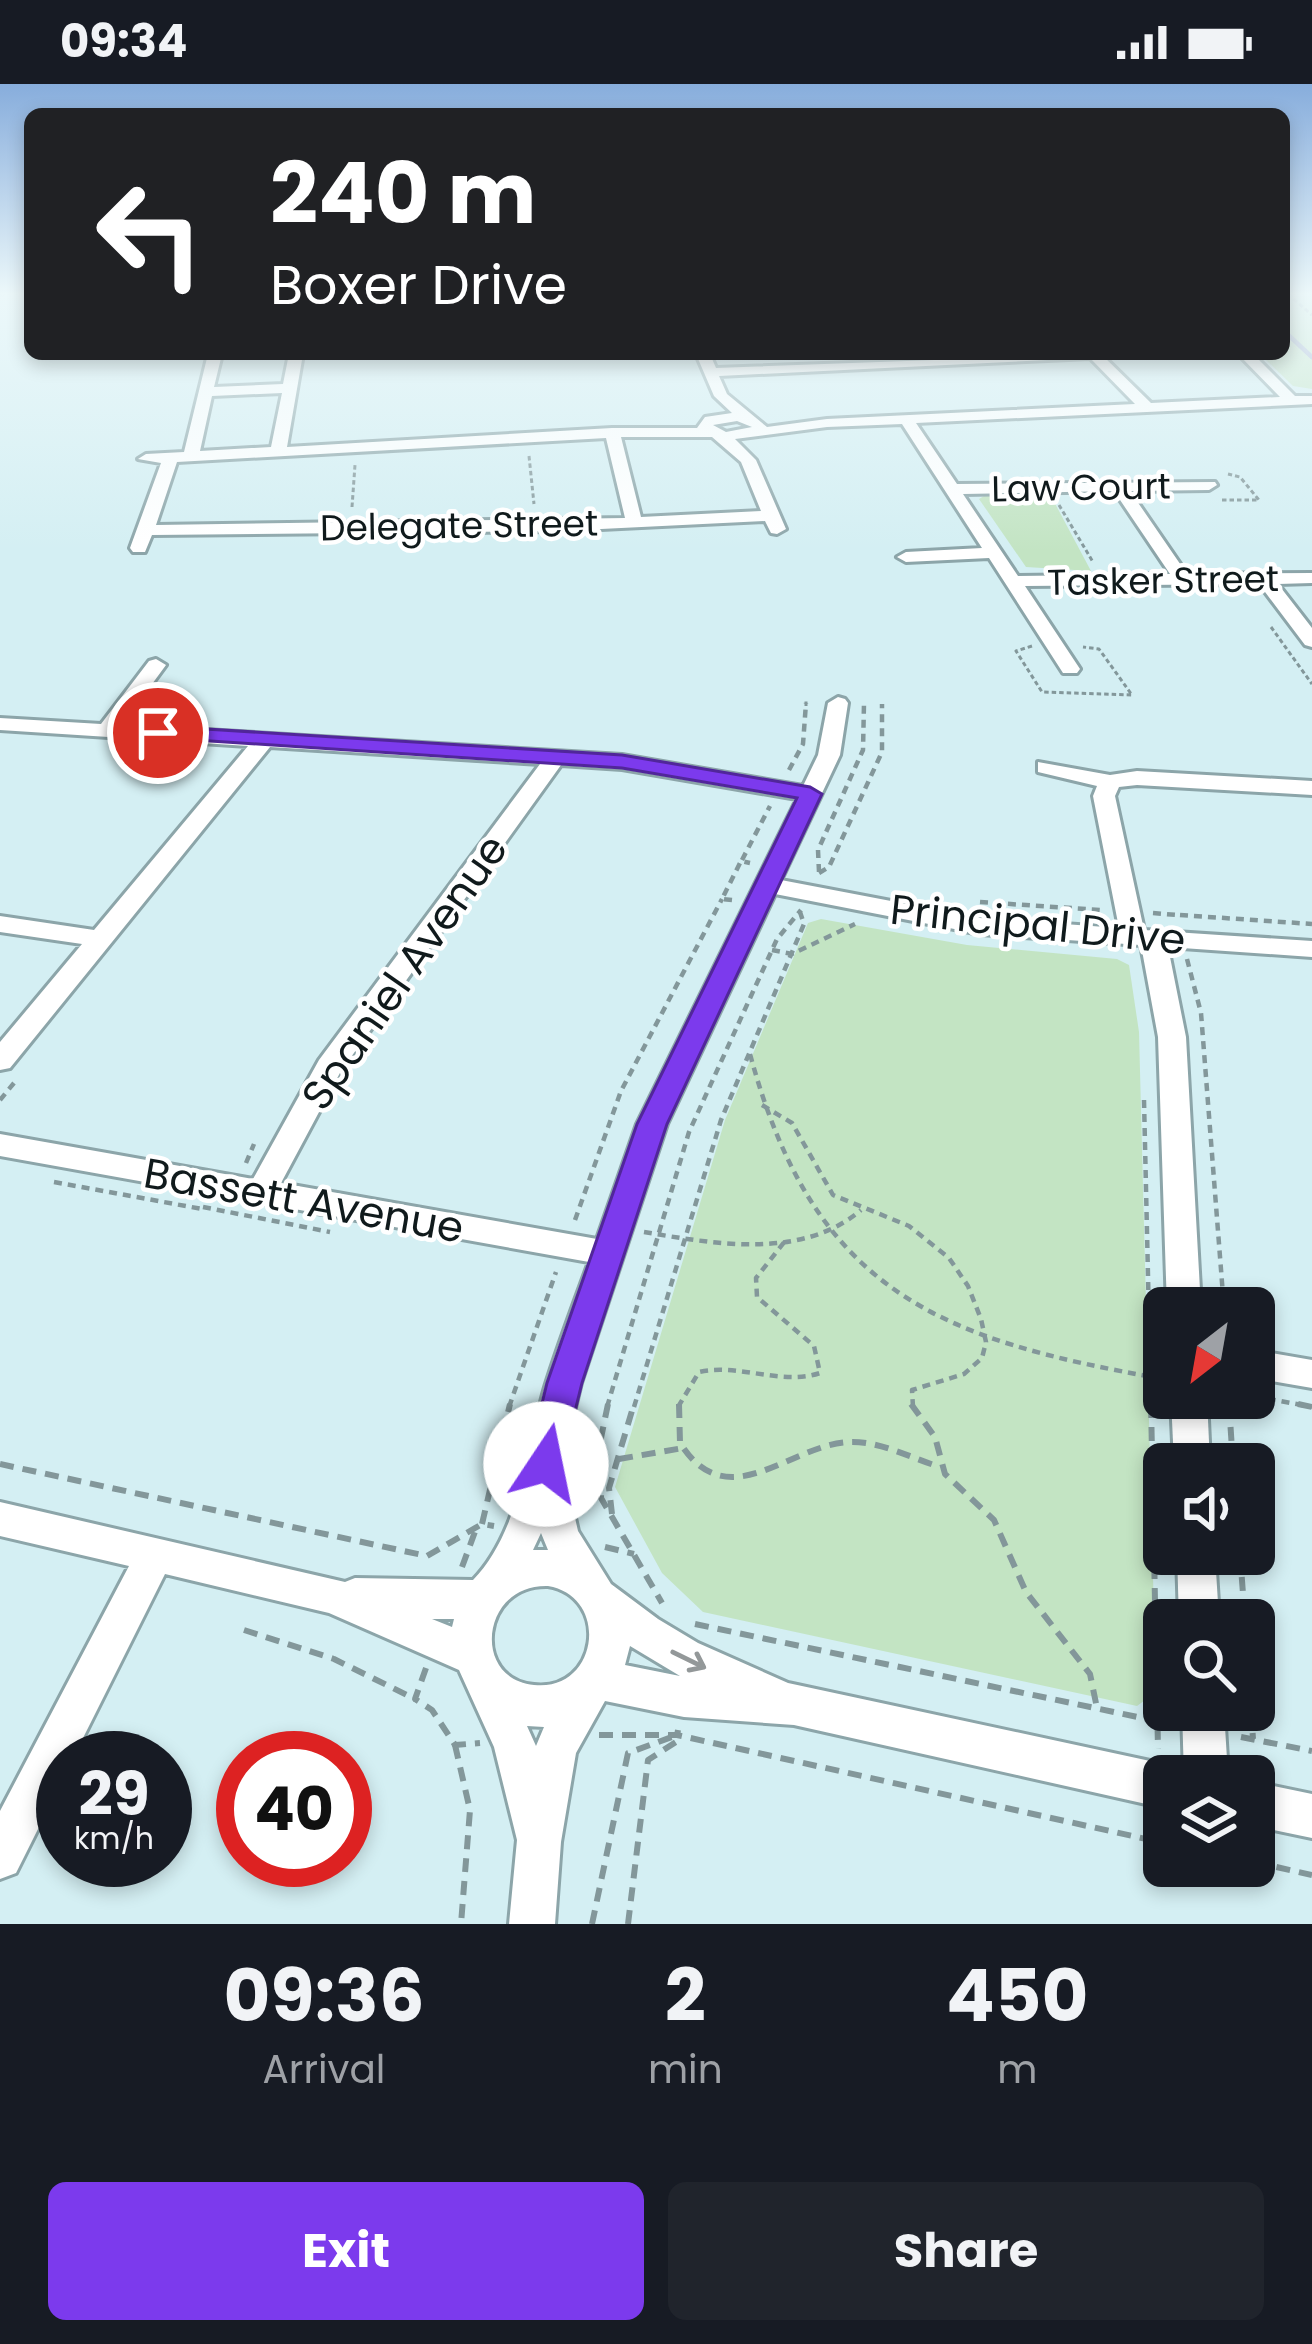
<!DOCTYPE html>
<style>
:root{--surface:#171b24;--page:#20242c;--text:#f1f3f6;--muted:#9ea1a6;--accent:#7c3aed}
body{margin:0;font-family:Poppins,sans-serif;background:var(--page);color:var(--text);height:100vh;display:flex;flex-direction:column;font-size:45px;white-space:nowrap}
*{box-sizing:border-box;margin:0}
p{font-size:39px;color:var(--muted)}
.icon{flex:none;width:66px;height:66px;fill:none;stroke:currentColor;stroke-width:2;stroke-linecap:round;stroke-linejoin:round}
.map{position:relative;height:1840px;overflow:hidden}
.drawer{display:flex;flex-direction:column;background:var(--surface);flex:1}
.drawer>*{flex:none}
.top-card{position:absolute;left:24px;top:24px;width:1266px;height:252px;border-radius:18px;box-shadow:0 6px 18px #0003;background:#202124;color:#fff;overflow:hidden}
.needle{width:78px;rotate:211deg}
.fabs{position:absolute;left:1143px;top:1203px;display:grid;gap:24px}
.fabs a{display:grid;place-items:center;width:132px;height:132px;border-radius:18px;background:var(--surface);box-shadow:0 6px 18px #0003;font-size:60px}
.speed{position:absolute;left:36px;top:1647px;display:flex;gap:24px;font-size:60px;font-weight:700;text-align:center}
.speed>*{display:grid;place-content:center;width:156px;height:156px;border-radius:50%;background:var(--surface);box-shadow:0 6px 18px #0003;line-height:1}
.speed small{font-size:30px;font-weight:400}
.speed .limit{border:18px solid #d22;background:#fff;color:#111}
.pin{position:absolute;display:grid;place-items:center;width:102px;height:102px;color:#fff;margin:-51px;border:6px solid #fff;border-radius:50%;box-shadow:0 3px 12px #0007}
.me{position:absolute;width:132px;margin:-66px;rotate:11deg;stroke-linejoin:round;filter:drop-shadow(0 0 9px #0008)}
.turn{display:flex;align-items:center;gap:42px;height:252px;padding:0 48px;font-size:54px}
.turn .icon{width:156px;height:156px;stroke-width:2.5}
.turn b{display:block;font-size:84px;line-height:102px}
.eta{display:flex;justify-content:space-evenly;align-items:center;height:204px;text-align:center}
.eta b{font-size:72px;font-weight:700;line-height:84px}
.action{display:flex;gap:24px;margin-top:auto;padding:24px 48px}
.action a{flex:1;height:138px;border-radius:18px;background:var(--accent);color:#fff;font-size:48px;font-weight:700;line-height:138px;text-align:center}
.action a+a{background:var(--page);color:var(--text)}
.status{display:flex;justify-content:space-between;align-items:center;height:84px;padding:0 60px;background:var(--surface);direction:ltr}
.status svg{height:33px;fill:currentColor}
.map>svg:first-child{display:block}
.green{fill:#c3e4c3}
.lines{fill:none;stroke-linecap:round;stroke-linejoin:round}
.stream{stroke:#97a2ca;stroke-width:4.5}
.minor-casing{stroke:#8ca5a9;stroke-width:6}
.path-far2{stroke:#83979a;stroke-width:3;stroke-dasharray:4.5 3;stroke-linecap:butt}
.path-far1{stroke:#83979a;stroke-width:4.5;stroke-dasharray:8 6;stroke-linecap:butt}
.path{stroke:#83979a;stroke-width:6;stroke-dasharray:14 9;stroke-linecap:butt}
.minor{fill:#fff;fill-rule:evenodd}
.oneway{stroke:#939899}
.route{fill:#7c3aed;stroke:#51269a;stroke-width:3}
.labels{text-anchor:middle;stroke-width:9;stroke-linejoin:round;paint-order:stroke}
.far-street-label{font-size:36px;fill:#101a1c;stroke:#fff}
.street-label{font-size:42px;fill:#101a1c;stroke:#fff}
</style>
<div class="status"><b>09:34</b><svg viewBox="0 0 49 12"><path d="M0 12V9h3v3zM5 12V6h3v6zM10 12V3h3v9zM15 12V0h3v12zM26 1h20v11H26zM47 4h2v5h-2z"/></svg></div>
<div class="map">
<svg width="1312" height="1840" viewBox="0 0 1312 1840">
<rect width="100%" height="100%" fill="#d4eff3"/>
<g class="green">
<polygon points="1284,210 1312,210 1312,305 1293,302 1260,270 1284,270"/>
<polygon points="984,412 1051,412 1091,487 1026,483 979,415"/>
<polygon points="821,835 967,861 1117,875 1129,881 1139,948 1156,1608 1137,1622 703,1528 662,1489 615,1403 725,1036 808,839"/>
</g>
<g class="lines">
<polyline class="stream" points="1284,247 1312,273"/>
<g class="minor-casing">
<g id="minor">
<path d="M208,270H222L214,303L283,300L289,270H303L287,363L612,344H697L705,333L732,329L714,312L696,270H710L716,284L1101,270L1151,319L1280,313L1238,270H1253L1295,312H1312V320L916,339L957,400L1215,398L1217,401L1209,406L1130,407L1187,490L1312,489V499L1278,500L1312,544V563L1305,561L1259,500L1025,502L1080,585L1077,589H1063L989,474L906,478L897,473L906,468L982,464L902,340L827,343L735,355L756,376L786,445L777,450L771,449L765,437L560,447L152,451L145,468H133L130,464L161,379L138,375L146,370L184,368ZM1090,274L1135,320L827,335L767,343L727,310L719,292ZM282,309L271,363L200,367L212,312ZM737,337L752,343L726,348L713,341ZM621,353H712L741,378L761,427L641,433ZM606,354L625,434L156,441L177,378ZM1114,407L1170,490L1018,492L963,410Z"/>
<path d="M156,575L166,581L122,641L622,671L803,702L818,671L828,619L838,613L845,615L848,619L840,671L781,796L980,834L1119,844L1093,712L1097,702L1038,688V678L1110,691L1137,687L1312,697V711L1137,701L1119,703L1115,712L1144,846L1312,857V873L1168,863L1186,953L1201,1224H1167L1158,953L1141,861L980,850L775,810L667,1040L581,1299L562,1377L578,1447L611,1500L658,1535L698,1559L788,1599L1164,1680L1182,1692H1164V1724L794,1641L684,1633L605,1617L576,1669L561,1758L555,1840H509L517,1756L494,1663L459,1586L329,1529L165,1490L73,1674H63V1695L16,1789L0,1795V1727L129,1482L0,1452V1418L345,1498L355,1494L473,1496C520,1448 527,1365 545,1303C558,1261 574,1219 589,1178L0,1072V1050L253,1095L319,976L540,680L270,663L10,984L0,986V958L82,860L0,848V832L94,846L248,662L0,646V634L101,640L149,577ZM561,681L622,685L797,715L637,1040L597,1155L281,1099L341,987ZM541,1449L548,1466H533ZM548,1502C611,1513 598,1608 534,1601C471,1595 481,1500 548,1502ZM432,1535H454L452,1543ZM630,1562L680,1592L625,1581ZM527,1642L544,1643L536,1662Z"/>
<polygon points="1254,1266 1312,1276 1312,1304 1254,1294"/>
<polygon points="1171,1314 1207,1314 1210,1380 1174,1380"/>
<polygon points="1177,1470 1215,1470 1219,1536 1179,1536"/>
<polygon points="1182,1626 1224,1626 1228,1692 1184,1692"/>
<polygon points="1254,1698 1312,1710 1312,1754 1254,1742"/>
</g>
</g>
<g class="path-far2">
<polyline points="1288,210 1312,231"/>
<polyline points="0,211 8,210"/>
<polyline points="529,372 534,420"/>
<polyline points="1222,416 1259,416 1240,393 1228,390"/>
<polyline points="1059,421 1093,478"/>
<polyline points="352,423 355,381"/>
<polyline points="1271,543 1312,600"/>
<polyline points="1032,562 1016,567 1042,608 1132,611 1099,565 1083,563"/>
<polyline points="806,622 806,617"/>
</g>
<g class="path-far1">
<polyline points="789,686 803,660 806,619"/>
<polyline points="742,776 770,722"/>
<polyline points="819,788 818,766 863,666 864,619"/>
<polyline points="819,789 829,783 882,668 882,620"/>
<polyline points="732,816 722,815 741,777 750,779"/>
<polyline points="980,818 1100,826"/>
<polyline points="1153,829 1177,831"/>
<polyline points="1180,831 1312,840"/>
<polyline points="772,866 792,870 855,840"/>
<polyline points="1187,875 1201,929 1224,1224"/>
<path d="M750,970C814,1208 939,1256 1164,1295"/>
<polyline points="0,1016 14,999"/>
<polyline points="1144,1016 1151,1323"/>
<polyline points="762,1021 792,1039 833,1111 909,1142 949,1174 968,1202 981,1235 986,1258 982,1274 964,1290 912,1306 913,1323"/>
<polyline points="246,1079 254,1060"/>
<polyline points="54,1098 202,1125"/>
<polyline points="203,1123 330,1148"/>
<polyline points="575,1136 621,1007 722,815"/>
<path d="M644,1148C715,1160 802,1176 861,1126"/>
<polyline points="1254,1312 1312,1323"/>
<polyline points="1229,1314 1230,1323"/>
<polyline points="509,1323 556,1188"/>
<polyline points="607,1323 689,1048 777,855 801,826"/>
<polyline points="634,1323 721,1036 804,840 800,828"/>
<path d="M678,1323L699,1288C739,1279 782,1302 820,1289L814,1262L757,1213L756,1194L785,1157"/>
</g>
<g class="path">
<polyline points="608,1320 601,1354 601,1414 662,1519"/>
<path d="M679,1320L680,1359C728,1435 790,1360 850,1358C880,1357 911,1374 940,1383"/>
<polyline points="911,1320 935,1353 945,1390 994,1436 1026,1508 1090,1590 1097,1624"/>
<polyline points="1151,1320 1158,1665"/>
<polyline points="1229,1320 1233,1380"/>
<polyline points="1298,1320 1312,1323"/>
<polyline points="619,1375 683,1364"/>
<polyline points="0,1380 427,1472 482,1440 494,1442"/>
<polyline points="612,1430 609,1404 634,1320"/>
<polyline points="482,1440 510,1320"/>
<polyline points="605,1463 634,1470"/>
<polyline points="1240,1470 1245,1536"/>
<polyline points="462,1483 476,1445"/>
<polyline points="695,1540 1171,1640"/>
<polyline points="244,1546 334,1575 415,1615"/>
<polyline points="426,1584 415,1615 432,1626 455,1661 480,1659"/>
<polyline points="1251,1626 1253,1655"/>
<polyline points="599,1651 677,1651 1164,1759"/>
<polyline points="1241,1653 1312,1667"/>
<polyline points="455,1661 470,1726 461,1840"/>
<polyline points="1254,1778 1312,1791"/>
<polyline points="592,1840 628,1669 672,1653"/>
<polyline points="628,1840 648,1676 676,1658 678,1646"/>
</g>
<use href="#minor" class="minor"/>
</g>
<defs><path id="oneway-shaft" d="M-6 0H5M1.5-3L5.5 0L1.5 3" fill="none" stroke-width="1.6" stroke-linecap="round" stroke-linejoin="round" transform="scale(3)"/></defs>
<use class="oneway" href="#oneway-shaft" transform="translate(689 1576) rotate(26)"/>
<linearGradient id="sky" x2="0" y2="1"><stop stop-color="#87addc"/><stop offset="0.45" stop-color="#ecf8fa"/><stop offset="1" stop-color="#ecf8fa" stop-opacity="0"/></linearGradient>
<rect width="1312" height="467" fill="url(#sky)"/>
<polygon class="route" points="158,642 622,671 810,703 822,710 667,1040 582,1299 559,1392 546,1396 533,1392 527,1380 547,1299 637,1040 797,714 622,684 150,653 150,644"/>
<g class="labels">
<g class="far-street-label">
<text transform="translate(1081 403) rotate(-1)" y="13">Law Court</text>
<text transform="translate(459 441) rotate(-1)" y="13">Delegate Street</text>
<text transform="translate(1163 496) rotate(-1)" y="13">Tasker Street</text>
</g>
<g class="street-label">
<text transform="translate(1038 840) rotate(6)" y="15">Principal Drive</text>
<text transform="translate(404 888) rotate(-55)" y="15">Spaniel Avenue</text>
<text transform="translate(304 1116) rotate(10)" y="15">Bassett Avenue</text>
</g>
</g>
</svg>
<div class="fabs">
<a><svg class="needle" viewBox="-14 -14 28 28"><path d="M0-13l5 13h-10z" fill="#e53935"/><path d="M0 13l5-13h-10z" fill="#9ea1a6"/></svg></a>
<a><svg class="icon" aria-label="sound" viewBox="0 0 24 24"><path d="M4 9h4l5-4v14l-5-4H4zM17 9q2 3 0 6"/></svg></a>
<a><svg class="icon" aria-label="search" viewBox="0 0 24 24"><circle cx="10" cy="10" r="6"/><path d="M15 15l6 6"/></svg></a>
<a><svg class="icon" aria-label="layers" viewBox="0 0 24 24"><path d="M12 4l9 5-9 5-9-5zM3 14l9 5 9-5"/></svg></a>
</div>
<div class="speed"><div>29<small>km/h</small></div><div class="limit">40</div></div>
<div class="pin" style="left:158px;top:649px;background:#d93025"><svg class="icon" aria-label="arrive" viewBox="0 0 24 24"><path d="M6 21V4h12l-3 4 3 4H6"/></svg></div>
<svg class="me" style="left:546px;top:1380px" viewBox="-20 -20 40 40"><circle r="19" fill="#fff"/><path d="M0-13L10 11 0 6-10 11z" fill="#7c3aed"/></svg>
<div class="top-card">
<div class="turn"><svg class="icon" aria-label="left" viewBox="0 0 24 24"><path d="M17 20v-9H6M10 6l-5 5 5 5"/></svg><div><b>240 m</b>Boxer Drive</div></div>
</div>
</div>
<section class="drawer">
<div class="eta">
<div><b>09:36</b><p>Arrival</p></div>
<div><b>2</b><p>min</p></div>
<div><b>450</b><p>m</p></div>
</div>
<div class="action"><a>Exit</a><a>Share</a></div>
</section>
